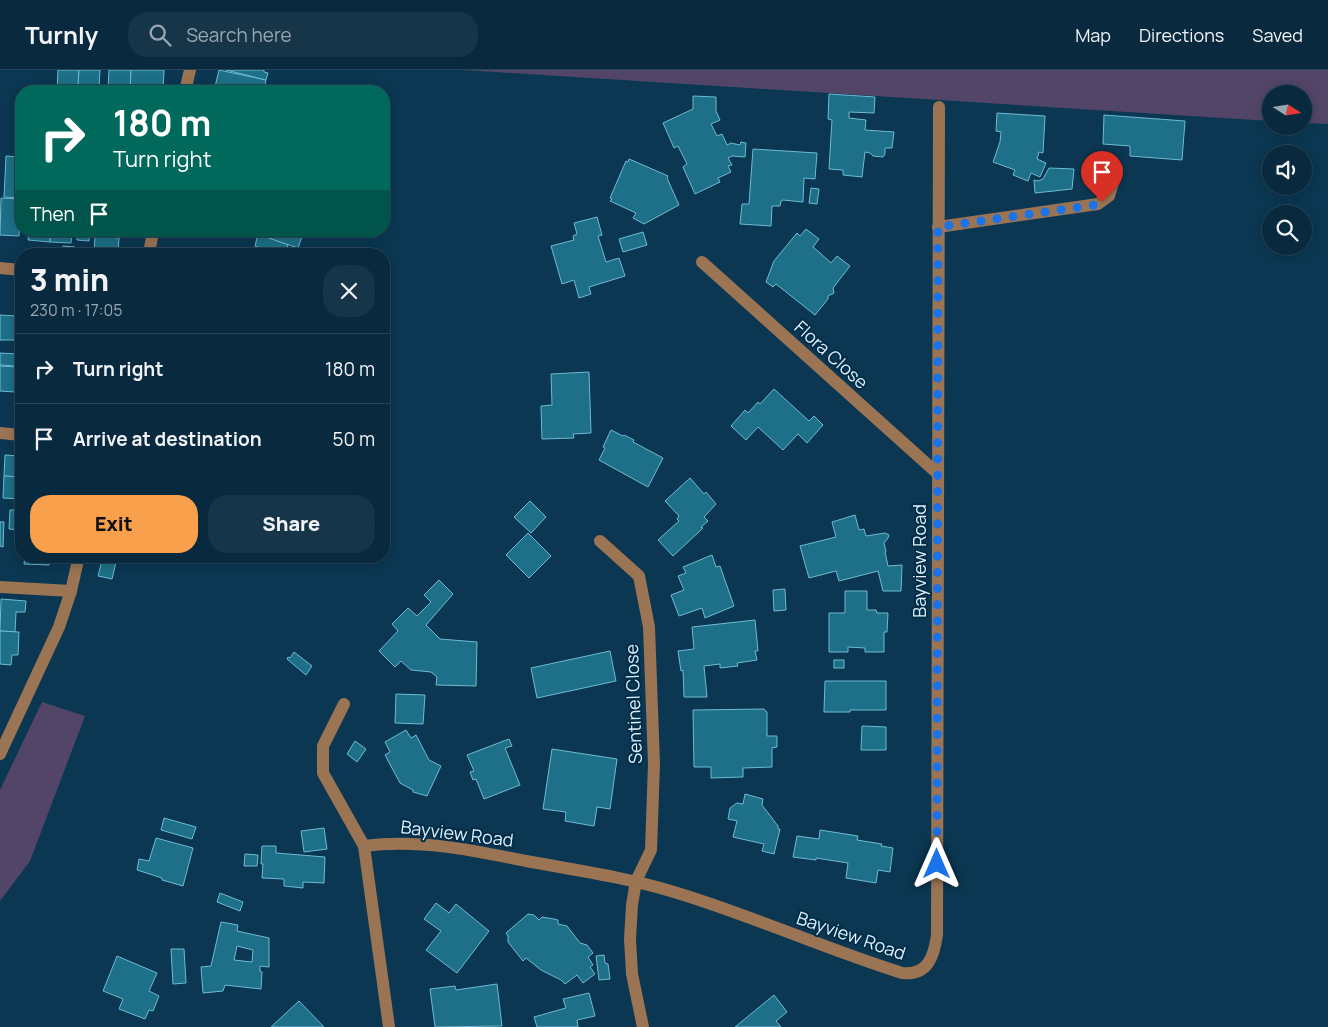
<!DOCTYPE html>
<meta charset="utf-8">
<style>
:root{--surface:#08293e;--page:#163549;--text:#f1f3f6;--muted:#98a6b0;--line:#294558;--accent:#f9a04d}
body{margin:0;font-family:Manrope,sans-serif;background:var(--page);color:var(--text);height:100vh;display:flex;flex-direction:column;font-size:19px;white-space:nowrap}
*{box-sizing:border-box;margin:0}
p{font-size:16px;color:var(--muted)}
.icon{flex:none;width:28px;height:28px;fill:none;stroke:currentColor;stroke-width:2;stroke-linecap:round;stroke-linejoin:round}
.map{position:relative;flex:1;overflow:hidden}
.side{position:absolute;left:15px;top:178px;width:375px;height:315px;display:flex;flex-direction:column;background:var(--surface);border-radius:20px;box-shadow:0 2px 12px #0003,0 0 0 1px var(--line)}
.side>*{flex:none}
.banner{position:absolute;left:15px;top:15px;width:375px;height:152px;border-radius:20px;box-shadow:0 2px 12px #0003,0 0 0 1px var(--line);background:#00695c;color:#fff;overflow:hidden}
.needle{width:32px;rotate:102deg}
.buttons{position:absolute;left:1262px;top:15px;display:grid;gap:10px}
.buttons a{display:grid;place-items:center;width:50px;height:50px;border-radius:50%;background:var(--surface);box-shadow:0 2px 12px #0003,0 0 0 1px var(--line);font-size:25px}
.pin{position:absolute;display:grid;place-items:center;width:42px;height:42px;color:#fff;margin:-51px -21px;border-radius:50% 50% 50% 0;rotate:-45deg;box-shadow:0 0 5px #0007}
.pin .icon{rotate:45deg}
.me{position:absolute;width:55px;margin:-28px;rotate:0deg;stroke-linejoin:round;filter:drop-shadow(0 0 4px #0008)}
.turn{display:flex;align-items:center;gap:18px;height:105px;padding:0 15px;font-size:22px}
.turn .icon{width:65px;height:65px;stroke-width:2.5}
.turn b{display:block;font-size:35px;line-height:42px}
.then{display:flex;align-items:center;height:48px;padding:0 15px;background:#0003;gap:10px;font-size:19px}
.round{display:grid;place-items:center;flex:none;width:52px;height:52px;border-radius:20px;background:var(--page)}
.head{display:flex;align-items:center;justify-content:space-between;height:85px;padding:0 15px}
h1{font-size:30px;font-weight:800;line-height:38px}
.action{display:flex;gap:10px;margin-top:auto;padding:10px 15px}
.action a{flex:1;height:58px;border-radius:20px;background:var(--accent);color:#111;font-size:20px;font-weight:800;line-height:58px;text-align:center}
.action a+a{background:var(--page);color:var(--text)}
ul{padding:0;list-style:none}
li{display:flex;align-items:center;gap:15px;height:70px;padding:0 15px;border-top:1px solid var(--line)}
li div{flex:1}
li b{display:block;font-size:19px}
li em{font-style:normal}
header{display:flex;align-items:center;gap:30px;box-sizing:border-box;height:70px;padding:0 25px;background:var(--surface);border-bottom:1px solid var(--line)}
header strong{font-size:24px}
nav{display:flex;gap:28px;margin-inline-start:auto;font-size:18px}
.search{width:350px;height:45px;background:var(--page);display:flex;align-items:center;gap:12px;box-sizing:border-box;padding:0 18px;border-radius:20px;color:var(--muted);font-size:19px}
.map>svg:first-child{display:block}
.green{fill:#524568}
.building{fill:#1d7087;stroke:#6ebbd3;fill-rule:evenodd}
.lines{fill:none;stroke-linecap:round;stroke-linejoin:round}
.minor{stroke:#9b7454;stroke-width:12}
.route{stroke:#1a73e8;stroke-width:9;stroke-dasharray:0 16.2}
.labels{text-anchor:middle;stroke-width:4;stroke-linejoin:round;paint-order:stroke}
.street-label{font-size:18px;fill:#deeffb;stroke:#002d47}
</style>
<header>
<strong>Turnly</strong>
<div class="search"><svg class="icon" aria-label="search" viewBox="0 0 24 24"><circle cx="10" cy="10" r="6"/><path d="M15 15l6 6"/></svg>Search here</div>
<nav><a>Map</a><a>Directions</a><a>Saved</a></nav>
</header>
<div class="map">
<svg width="1328" height="957" viewBox="0 0 1328 957">
<rect width="100%" height="100%" fill="#0b3752"/>
<g class="green">
<polygon points="463,0 1328,0 1328,54 1304,53 1304,24 1271,24 1271,51"/>
<polygon points="42,632 85,646 30,791 0,831 0,720"/>
</g>
<g class="building">
<polygon points="58,0 79,0 78,21 57,21"/>
<polygon points="79,0 100,0 99,16 78,15"/>
<polygon points="109,0 131,0 130,21 108,19"/>
<polygon points="131,0 164,0 163,21 130,21"/>
<polygon points="219,0 266,10 264,21 214,21"/>
<polygon points="226,0 264,0 264,2 268,3 266,10"/>
<polygon points="829,24 875,27 874,43 849,42 849,48 866,50 865,60 894,62 892,78 885,78 885,84 883,87 873,86 870,83 865,82 862,107 843,105 843,100 829,99 832,50 828,49"/>
<polygon points="693,26 716,27 716,41 720,50 711,54 717,66 722,64 727,75 731,73 740,75 741,72 746,73 745,87 732,86 728,88 732,95 728,96 731,102 718,108 720,112 695,124 683,97 687,94 678,76 674,78 663,53 693,39"/>
<polygon points="997,43 1045,46 1043,83 1039,82 1037,89 1046,93 1040,107 1031,103 1028,111 1013,105 1015,100 993,92 1000,72 1001,62 996,61"/>
<polygon points="1104,45 1185,51 1182,90 1130,86 1130,76 1103,74"/>
<polygon points="753,79 817,83 815,109 804,108 803,132 783,130 781,131 780,136 772,136 771,156 740,154 742,134 749,134"/>
<polygon points="6,86 21,87 21,128 4,127"/>
<polygon points="629,89 668,106 667,108 679,135 644,154 633,148 636,143 610,131 612,129 610,128 626,91 628,92"/>
<polygon points="1049,98 1074,99 1072,119 1035,123 1034,110 1038,111 1043,109"/>
<polygon points="811,118 819,119 817,134 809,133"/>
<polygon points="1,128 21,129 19,166 0,165"/>
<polygon points="597,147 602,165 598,166 606,192 619,188 625,206 589,217 591,224 579,228 574,210 562,214 551,176 574,170 573,166 577,164 574,153"/>
<polygon points="806,159 819,169 813,177 820,183 831,193 837,186 850,196 833,218 834,223 828,226 828,229 815,245 776,214 773,217 766,212 774,191 797,163 800,166"/>
<polygon points="29,161 51,161 50,172 28,170"/>
<polygon points="51,161 72,161 71,173 50,172"/>
<polygon points="95,161 119,161 119,168 95,166"/>
<polygon points="261,161 304,161 298,178 259,165"/>
<polygon points="643,162 647,175 623,182 619,169"/>
<polygon points="258,164 288,175 285,184 258,184 260,178 255,176"/>
<polygon points="77,165 89,166 89,171 77,170"/>
<polygon points="95,166 119,168 118,184 94,184"/>
<polygon points="63,176 75,177 75,184 62,184"/>
<polygon points="0,245 16,246 15,270 0,270"/>
<polygon points="0,283 18,284 17,296 0,295"/>
<polygon points="0,296 17,297 15,322 0,321"/>
<polygon points="17,297 21,297 21,322 15,322"/>
<polygon points="589,302 591,363 573,364 574,368 542,369 541,336 552,335 551,304"/>
<polygon points="774,319 809,351 814,346 823,355 807,373 798,364 783,380 758,357 746,370 731,356 745,340 748,343 758,332 760,334"/>
<polygon points="611,360 623,366 624,365 634,370 633,372 663,388 648,417 599,390 605,378 603,377"/>
<polygon points="5,385 21,386 21,407 4,406"/>
<polygon points="4,406 21,407 21,429 3,428"/>
<polygon points="690,408 704,424 706,422 716,434 704,447 708,451 701,457 703,458 673,486 658,470 679,451 677,449 679,446 665,431"/>
<polygon points="530,431 546,447 531,463 514,447"/>
<polygon points="10,440 21,440 21,460 9,459"/>
<polygon points="855,445 859,460 864,459 866,466 885,463 889,465 888,468 884,473 886,482 885,482 888,496 902,495 901,521 883,521 878,501 839,511 836,501 809,508 800,476 836,467 832,452"/>
<polygon points="0,452 4,452 3,477 0,476"/>
<polygon points="528,463 551,486 529,508 506,485"/>
<polygon points="712,485 716,497 720,496 734,536 705,548 702,538 679,546 671,525 684,520 678,506 686,503 683,497"/>
<polygon points="25,486 49,486 49,495 24,494"/>
<polygon points="103,486 117,488 112,509 98,506"/>
<polygon points="439,510 453,524 426,555 440,569 477,572 476,616 436,615 437,607 431,602 411,600 401,591 395,597 379,581 398,561 392,554 408,538 417,546 431,532 424,525"/>
<polygon points="785,519 786,540 774,541 773,520"/>
<polygon points="845,521 867,521 867,540 876,540 877,543 888,543 887,562 884,562 884,582 865,582 865,578 848,577 848,582 829,582 829,543 845,543"/>
<polygon points="1,529 26,531 25,542 16,542 15,562 0,561"/>
<polygon points="755,550 758,581 755,581 757,590 737,593 738,596 720,598 720,594 704,596 707,627 684,627 683,600 681,601 678,581 694,579 692,557"/>
<polygon points="0,561 19,562 18,585 12,585 11,595 0,594"/>
<polygon points="610,581 616,611 537,628 531,598"/>
<polygon points="294,582 312,596 306,605 287,589 288,587 290,588"/>
<rect x="834" y="590" width="10" height="8"/>
<polygon points="825,611 886,611 886,640 850,640 850,642 824,642"/>
<polygon points="396,624 425,625 423,654 395,653"/>
<polygon points="764,639 767,642 767,666 777,666 777,677 772,678 772,697 743,698 743,707 711,708 711,697 694,697 693,640"/>
<polygon points="862,656 886,657 886,680 861,680"/>
<polygon points="406,660 411,668 416,665 429,690 441,696 427,726 413,722 413,720 400,713 385,685 390,682 385,672"/>
<polygon points="509,669 512,676 505,678 520,715 484,729 476,709 473,710 470,702 474,701 467,685"/>
<polygon points="355,671 366,679 357,692 347,684"/>
<polygon points="552,679 617,689 610,739 597,737 594,756 565,751 566,742 543,739"/>
<polygon points="745,724 763,729 762,735 778,756 778,759 780,759 774,784 762,781 764,774 733,767 737,751 728,749 730,738 737,733 743,734"/>
<polygon points="164,748 196,757 192,769 161,760"/>
<polygon points="324,758 327,779 304,782 301,761"/>
<polygon points="820,760 858,766 857,770 882,774 881,776 893,778 890,802 878,800 876,813 846,808 848,793 816,788 816,790 793,787 797,766 819,769"/>
<polygon points="156,768 193,778 183,816 162,810 162,808 137,800 139,789 149,791"/>
<polygon points="262,776 276,776 276,783 325,787 324,813 303,812 303,818 284,816 284,809 262,808 263,794 261,794"/>
<polygon points="245,784 258,785 257,796 244,796"/>
<polygon points="220,823 243,832 240,841 217,832"/>
<polygon points="436,833 449,843 456,834 489,861 457,903 426,880 441,861 424,849"/>
<polygon points="528,844 534,845 539,850 542,847 554,849 558,850 558,854 567,856 580,873 587,875 593,883 588,887 593,895 590,897 595,904 583,913 577,905 565,914 561,910 541,900 526,888 523,891 508,872 508,866 506,863"/>
<path d="M221,852L238,855L237,861L269,868V897L260,896V901L262,902L261,919L225,915L223,921L203,923L201,897L211,896ZM237,876L253,880L252,892L234,890Z"/>
<polygon points="171,879 184,879 186,913 173,914"/>
<polygon points="604,885 605,893 608,894 610,909 599,910 596,886"/>
<polygon points="117,886 157,903 149,921 159,926 153,941 149,940 145,949 119,939 123,929 103,921"/>
<polygon points="497,914 502,956 435,957 430,919 455,916 456,920"/>
<polygon points="589,923 595,946 577,950 578,957 537,957 534,947 566,938 563,929"/>
<polygon points="774,925 787,942 776,951 781,957 735,957"/>
<polygon points="299,931 324,957 271,957"/>
</g>
<g class="lines">
<g class="minor">
<polyline points="185,21 190,0"/>
<polyline points="938,157 1098,134 1109,126 1117,99"/>
<polyline points="149,184 153,161"/>
<polyline points="702,192 937,403"/>
<polyline points="0,198 21,200"/>
<polyline points="0,363 21,365"/>
<polyline points="600,471 639,506 649,557 654,694 651,780 636,811 632,835 630,869 632,904 643,957"/>
<polyline points="0,517 71,521"/>
<polyline points="344,634 323,676 323,703 364,776"/>
<polyline points="0,684 59,557 71,521 79,486"/>
<path d="M389,957L364,776C419,769 472,780 526,791C575,800 625,807 674,822C751,845 825,879 902,903C928,906 934,886 937,865L939,37"/>
</g>
</g>
<g class="lines">
<polyline class="route" points="937,794 938,157 1095,135 1102,132"/>
</g>
<g class="labels">
<g class="street-label">
<text transform="translate(831 285) rotate(42)" y="6">Flora Close</text>
<text transform="translate(920 491) rotate(-90)" y="6">Bayview Road</text>
<text transform="translate(634 634) rotate(-92)" y="6">Sentinel Close</text>
<text transform="translate(457 764) rotate(7)" y="6">Bayview Road</text>
<text transform="translate(851 866) rotate(19)" y="6">Bayview Road</text>
</g>
</g>
</svg>
<div class="buttons">
<a><svg class="needle" viewBox="-14 -14 28 28"><path d="M0-13l5 13h-10z" fill="#e53935"/><path d="M0 13l5-13h-10z" fill="#98a6b0"/></svg></a>
<a><svg class="icon" aria-label="sound" viewBox="0 0 24 24"><path d="M4 9h4l5-4v14l-5-4H4zM17 9q2 3 0 6"/></svg></a>
<a><svg class="icon" aria-label="search" viewBox="0 0 24 24"><circle cx="10" cy="10" r="6"/><path d="M15 15l6 6"/></svg></a>
</div>
<div class="pin" style="left:1102px;top:132px;background:#d93025"><svg class="icon" aria-label="arrive" viewBox="0 0 24 24"><path d="M6 21V4h12l-3 4 3 4H6"/></svg></div>
<svg class="me" style="left:937px;top:794px" viewBox="-20 -20 40 40"><path d="M0-17L14 15 0 8-14 15z" fill="#1a73e8" stroke="#fff" stroke-width="4"/></svg>
<div class="banner">
<div class="turn"><svg class="icon" aria-label="right" viewBox="0 0 24 24"><path d="M7 20v-9h11M14 6l5 5-5 5"/></svg><div><b>180 m</b>Turn right</div></div>
<div class="then">Then<svg class="icon" aria-label="arrive" viewBox="0 0 24 24"><path d="M6 21V4h12l-3 4 3 4H6"/></svg></div>
</div>
<section class="side">
<div class="head"><div><h1>3 min</h1><p>230 m · 17:05</p></div><a class="round"><svg class="icon" aria-label="close" viewBox="0 0 24 24"><path d="M6 6l12 12M18 6L6 18"/></svg></a></div>
<ul>
<li><svg class="icon" aria-label="right" viewBox="0 0 24 24"><path d="M7 20v-9h11M14 6l5 5-5 5"/></svg><div><b>Turn right</b></div><em>180 m</em></li>
<li><svg class="icon" aria-label="arrive" viewBox="0 0 24 24"><path d="M6 21V4h12l-3 4 3 4H6"/></svg><div><b>Arrive at destination</b></div><em>50 m</em></li>
</ul>
<div class="action"><a>Exit</a><a>Share</a></div>
</section>
</div>
